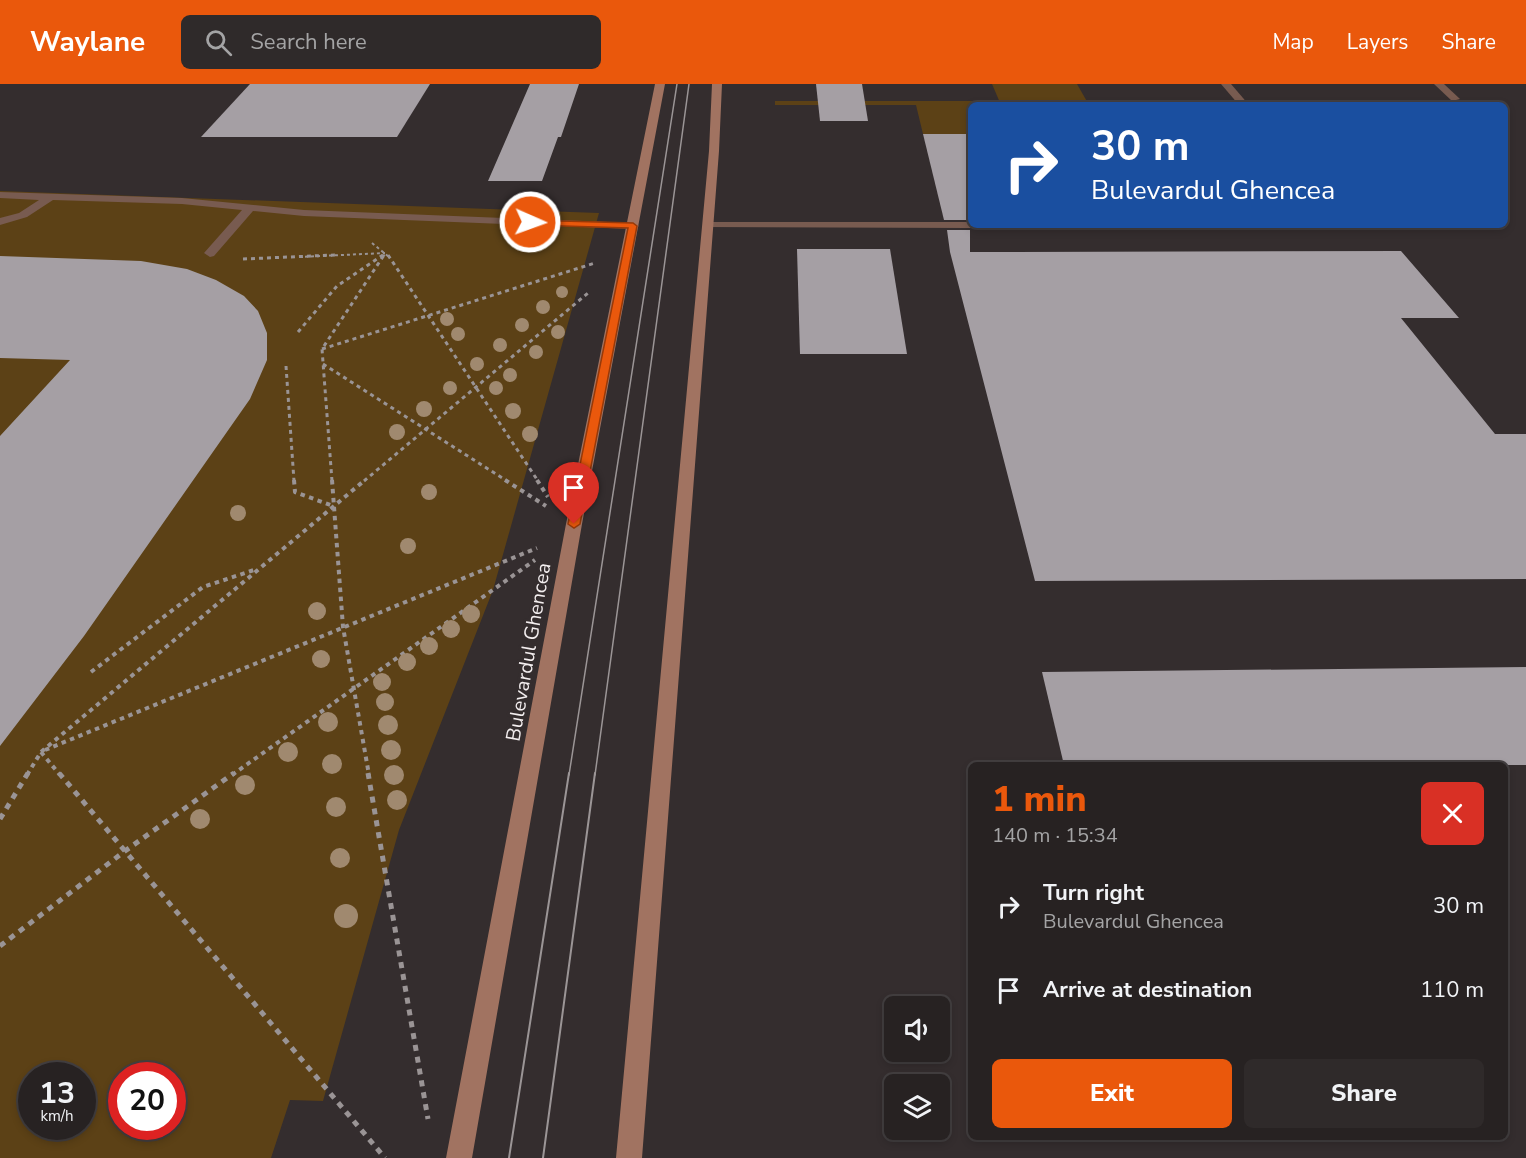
<!DOCTYPE html>
<meta charset="utf-8">
<style>
:root{--surface:#272222;--page:#2f2a2a;--text:#f1f3f6;--muted:#a4a4a5;--line:#433f40;--accent:#ea580c}
body{margin:0;font-family:"Nunito Sans",sans-serif;background:var(--page);color:var(--text);height:100vh;display:flex;flex-direction:column;font-size:22px;white-space:nowrap}
*{box-sizing:border-box;margin:0}
p{font-size:20px;color:var(--muted)}
.icon{flex:none;width:33px;height:33px;fill:none;stroke:currentColor;stroke-width:2;stroke-linecap:round;stroke-linejoin:round}
.map{position:relative;flex:1;overflow:hidden}
.drawer{position:absolute;left:968px;top:678px;width:540px;height:378px;display:flex;flex-direction:column;background:var(--surface);border-radius:9px;box-shadow:0 3px 9px #0003,0 0 0 2px var(--line)}
.drawer>*{flex:none}
.hud{position:absolute;left:968px;top:18px;width:540px;height:126px;border-radius:9px;box-shadow:0 3px 9px #0003,0 0 0 2px var(--line);background:#1a4fa0;color:#fff;overflow:hidden}
.tools{position:absolute;left:884px;top:912px;display:grid;gap:12px}
.tools a{display:grid;place-items:center;width:66px;height:66px;border-radius:9px;background:var(--surface);box-shadow:0 3px 9px #0003,0 0 0 2px var(--line);font-size:30px}
.speed{position:absolute;left:18px;top:978px;display:flex;gap:12px;font-size:30px;font-weight:700;text-align:center}
.speed>*{display:grid;place-content:center;width:78px;height:78px;border-radius:50%;background:var(--surface);box-shadow:0 3px 9px #0003,0 0 0 2px var(--line);line-height:1}
.speed small{font-size:15px;font-weight:400}
.speed .limit{border:9px solid #d22;background:#fff;color:#111}
.pin{position:absolute;display:grid;place-items:center;width:51px;height:51px;color:#fff;margin:-62px -26px;border-radius:50% 50% 50% 0;rotate:-45deg;box-shadow:0 0 6px #0007}
.pin .icon{rotate:45deg}
.me{position:absolute;width:66px;margin:-33px;rotate:92deg;stroke-linejoin:round;filter:drop-shadow(0 0 4px #0008)}
.turn{display:flex;align-items:center;gap:21px;height:126px;padding:0 24px;font-size:27px}
.turn .icon{width:78px;height:78px;stroke-width:2.5}
.turn b{display:block;font-size:42px;line-height:51px}
.round{display:grid;place-items:center;flex:none;width:63px;height:63px;border-radius:9px;background:var(--page)}
.summary{display:flex;align-items:center;justify-content:space-between;height:102px;padding:0 24px}
h1{font-size:36px;font-weight:800;line-height:45px;color:var(--accent)}
.cta{display:flex;gap:12px;margin-top:auto;padding:12px 24px}
.cta a{flex:1;height:69px;border-radius:9px;background:var(--accent);color:#fff;font-size:24px;font-weight:800;line-height:69px;text-align:center}
.cta a+a{background:var(--page);color:var(--text)}
ul{padding:0;list-style:none}
li{display:flex;align-items:center;gap:18px;height:84px;padding:0 24px}
li div{flex:1}
li b{display:block;font-size:22px}
li em{font-style:normal}
header{display:flex;align-items:center;gap:36px;box-sizing:border-box;height:84px;padding:0 30px;background:var(--accent);color:#fff}
header strong{font-size:28px}
nav{display:flex;gap:33px;margin-inline-start:auto;font-size:21px}
.search{width:420px;height:54px;background:var(--page);display:flex;align-items:center;gap:15px;box-sizing:border-box;padding:0 21px;border-radius:9px;color:var(--muted);font-size:22px}
.map>svg:first-child{display:block}
.green{fill:#5c4116;fill-rule:evenodd}
.building{fill:#a59fa4}
.lines{fill:none;stroke-linecap:round;stroke-linejoin:round}
.path-far3{stroke:#9a9495;stroke-width:2;stroke-dasharray:3 3;stroke-linecap:butt}
.path-far2{stroke:#9a9495;stroke-width:3;stroke-dasharray:4 4;stroke-linecap:butt}
.path-far1{stroke:#9a9495;stroke-width:4;stroke-dasharray:4.5 4.5;stroke-linecap:butt}
.path{stroke:#9a9495;stroke-width:5;stroke-dasharray:6 6;stroke-linecap:butt}
.lane{fill:#785b50;fill-rule:evenodd}
.street{fill:#785b50;fill-rule:evenodd}
.secondary{fill:#a17361;fill-rule:evenodd}
.tram-far1{stroke:#9b9596;stroke-width:1.5}
.tram{stroke:#9b9596;stroke-width:2}
.tree{fill:#a0896f}
.route{fill:#ea580c;stroke:#983908;stroke-width:1.5}
.labels{text-anchor:middle;stroke-width:6;stroke-linejoin:round;paint-order:stroke}
.street-label{font-size:20px;fill:#f3eeef;stroke:#342d2e}
</style>
<header>
<strong>Waylane</strong>
<div class="search"><svg class="icon" aria-label="search" viewBox="0 0 24 24"><circle cx="10" cy="10" r="6"/><path d="M15 15l6 6"/></svg>Search here</div>
<nav><a>Map</a><a>Layers</a><a>Share</a></nav>
</header>
<div class="map">
<svg width="1526" height="1074" viewBox="0 0 1526 1074">
<rect width="100%" height="100%" fill="#342d2e"/>
<g class="green">
<polygon points="992,0 1077,0 1089,21 1001,21"/>
<polygon points="775,17 978,17 980,21 970,21 970,50 923,50 916,21 775,21"/>
<path d="M0,107L599,129L493,506L399,746L323,1017L290,1016L271,1074H0ZM32,992H82V1042H32ZM122,992H172V1042H122Z"/>
</g>
<g class="building">
<polygon points="250,0 430,0 397,53 201,53"/>
<polygon points="530,0 579,0 561,53 558,53 542,97 488,97"/>
<polygon points="816,0 862,0 868,37 820,37"/>
<polygon points="923,50 970,50 970,136 944,136"/>
<polygon points="947,146 970,146 970,168 1401,167 1459,234 1401,234 1495,350 1526,350 1526,495 1035,497 950,168"/>
<polygon points="797,165 890,165 907,270 800,270"/>
<polygon points="0,172 141,177 187,185 216,196 244,212 258,227 267,249 267,276 250,315 84,552 0,662 0,352 70,276 0,274"/>
<polygon points="1526,583 1526,681 1064,681 1042,588"/>
</g>
<g class="lines">
<g class="path-far3">
<polyline points="372,159 389,173"/>
<polyline points="299,173 385,169"/>
<polyline points="381,173 383,171"/>
<polyline points="383,173 386,168"/>
</g>
<g class="path-far2">
<polyline points="388,171 538,397"/>
<polyline points="243,175 335,171"/>
<polyline points="298,248 337,202 383,171"/>
<polyline points="322,265 595,179"/>
<polyline points="323,280 507,397"/>
<polyline points="286,282 294,397"/>
<polyline points="332,397 322,265 384,171"/>
<polyline points="364,397 588,209"/>
</g>
<g class="path-far1">
<polyline points="294,396 295,408 333,422"/>
<polyline points="332,396 343,543 369,691"/>
<polyline points="505,396 546,422"/>
<polyline points="537,396 548,413"/>
<polyline points="91,588 203,503 257,485"/>
<polyline points="45,666 537,464"/>
<polyline points="41,668 60,691"/>
<polyline points="27,691 41,668 365,396"/>
<polyline points="232,691 535,476"/>
</g>
<g class="path">
<polyline points="59,689 385,1074"/>
<polyline points="368,689 428,1035"/>
<polyline points="0,735 28,689"/>
<polyline points="0,862 125,767 234,689"/>
</g>
<g class="lane">
<polygon points="1434,0 1444,0 1460,15 1452,17"/>
<polygon points="1181,18 1185,19 1187,21 1176,21"/>
<polygon points="0,108 182,114 304,126 633,139 639,142 633,145 304,132 253,127 214,172 210,173 204,169 242,126 182,120 53,116 27,133 0,141 0,134 19,129 39,116 0,114"/>
<polygon points="708,138 970,138 970,141 976,141 970,144 704,143 704,139"/>
</g>
<polygon class="street" points="1221,0 1231,0 1249,21 1239,21"/>
<g class="secondary">
<polygon points="655,0 665,0 582,440 472,1074 446,1074 566,440"/>
<polygon points="712,0 722,0 719,67 642,1074 616,1074 709,67"/>
</g>
<g class="tram-far1">
<polyline points="569,691 677,0"/>
<polyline points="595,691 689,0"/>
</g>
<g class="tram">
<polyline points="509,1074 569,689"/>
<polyline points="543,1074 595,689"/>
</g>
</g>
<g class="tree">
<circle cx="562" cy="208" r="6"/>
<circle cx="543" cy="223" r="7"/>
<circle cx="447" cy="235" r="7"/>
<circle cx="522" cy="241" r="7"/>
<circle cx="558" cy="248" r="7"/>
<circle cx="458" cy="250" r="7"/>
<circle cx="500" cy="261" r="7"/>
<circle cx="536" cy="268" r="7"/>
<circle cx="477" cy="280" r="7"/>
<circle cx="510" cy="291" r="7"/>
<circle cx="450" cy="304" r="7"/>
<circle cx="496" cy="304" r="7"/>
<circle cx="424" cy="325" r="8"/>
<circle cx="513" cy="327" r="8"/>
<circle cx="397" cy="348" r="8"/>
<circle cx="530" cy="350" r="8"/>
<circle cx="429" cy="408" r="8"/>
<circle cx="238" cy="429" r="8"/>
<circle cx="408" cy="462" r="8"/>
<circle cx="317" cy="527" r="9"/>
<circle cx="471" cy="530" r="9"/>
<circle cx="451" cy="545" r="9"/>
<circle cx="429" cy="562" r="9"/>
<circle cx="321" cy="575" r="9"/>
<circle cx="407" cy="578" r="9"/>
<circle cx="382" cy="598" r="9"/>
<circle cx="385" cy="618" r="9"/>
<circle cx="328" cy="638" r="10"/>
<circle cx="388" cy="641" r="10"/>
<circle cx="391" cy="666" r="10"/>
<circle cx="288" cy="668" r="10"/>
<circle cx="332" cy="680" r="10"/>
<circle cx="394" cy="691" r="10"/>
<circle cx="245" cy="701" r="10"/>
<circle cx="397" cy="716" r="10"/>
<circle cx="336" cy="723" r="10"/>
<circle cx="200" cy="735" r="10"/>
<circle cx="340" cy="774" r="10"/>
<circle cx="346" cy="832" r="12"/>
</g>
<polygon class="route" points="526,136 633,139 637,142 580,440 574,444 568,440 628,144 530,141 526,140"/>
<g class="labels">
<g class="street-label">
<text transform="translate(528 568) rotate(-80)" y="7">Bulevardul Ghencea</text>
</g>
</g>
</svg>
<div class="tools">
<a><svg class="icon" aria-label="sound" viewBox="0 0 24 24"><path d="M4 9h4l5-4v14l-5-4H4zM17 9q2 3 0 6"/></svg></a>
<a><svg class="icon" aria-label="layers" viewBox="0 0 24 24"><path d="M12 4l9 5-9 5-9-5zM3 14l9 5 9-5"/></svg></a>
</div>
<div class="speed"><div>13<small>km/h</small></div><div class="limit">20</div></div>
<div class="pin" style="left:574px;top:440px;background:#d93025"><svg class="icon" aria-label="arrive" viewBox="0 0 24 24"><path d="M6 21V4h12l-3 4 3 4H6"/></svg></div>
<svg class="me" style="left:530px;top:138px" viewBox="-20 -20 40 40"><circle r="17" fill="#ea580c" stroke="#fff" stroke-width="3"/><path d="M0-11L8 9 0 5-8 9z" fill="#fff"/></svg>
<div class="hud">
<div class="turn"><svg class="icon" aria-label="right" viewBox="0 0 24 24"><path d="M7 20v-9h11M14 6l5 5-5 5"/></svg><div><b>30 m</b>Bulevardul Ghencea</div></div>
</div>
<section class="drawer">
<div class="summary"><div><h1>1 min</h1><p>140 m · 15:34</p></div><a class="round" style="background:#d93025;color:#fff"><svg class="icon" aria-label="close" viewBox="0 0 24 24"><path d="M6 6l12 12M18 6L6 18"/></svg></a></div>
<ul>
<li><svg class="icon" aria-label="right" viewBox="0 0 24 24"><path d="M7 20v-9h11M14 6l5 5-5 5"/></svg><div><b>Turn right</b><p>Bulevardul Ghencea</p></div><em>30 m</em></li>
<li><svg class="icon" aria-label="arrive" viewBox="0 0 24 24"><path d="M6 21V4h12l-3 4 3 4H6"/></svg><div><b>Arrive at destination</b></div><em>110 m</em></li>
</ul>
<div class="cta"><a>Exit</a><a>Share</a></div>
</section>
</div>
